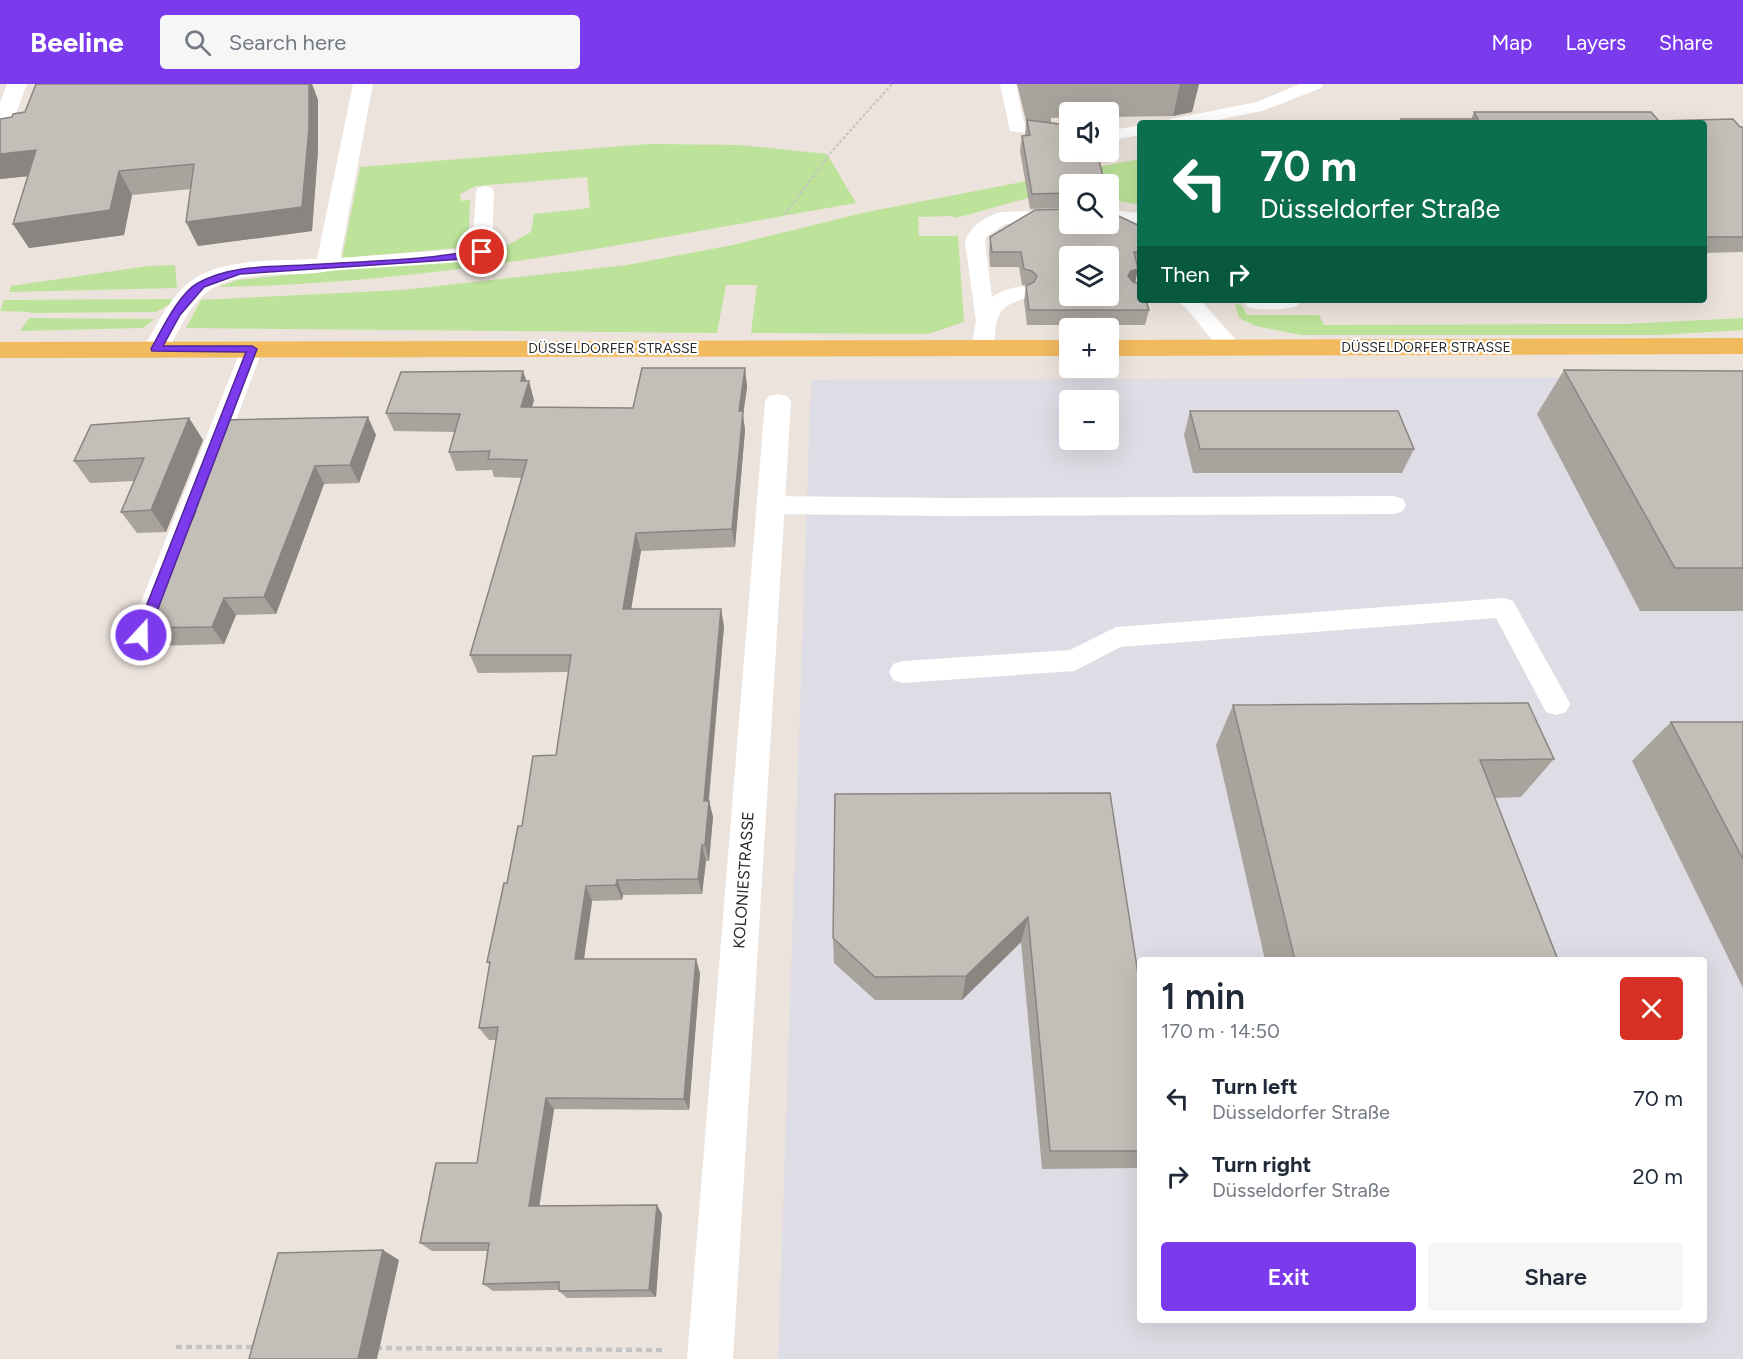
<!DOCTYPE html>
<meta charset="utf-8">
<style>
:root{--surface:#fff;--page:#f6f6f7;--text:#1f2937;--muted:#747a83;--accent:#7c3aed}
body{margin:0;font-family:Figtree,sans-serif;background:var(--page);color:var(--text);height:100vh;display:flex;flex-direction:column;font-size:22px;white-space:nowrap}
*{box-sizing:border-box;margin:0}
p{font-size:20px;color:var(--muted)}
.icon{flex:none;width:33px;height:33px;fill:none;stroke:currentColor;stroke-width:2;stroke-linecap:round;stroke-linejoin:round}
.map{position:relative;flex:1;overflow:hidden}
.sheet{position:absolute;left:1137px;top:873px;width:570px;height:366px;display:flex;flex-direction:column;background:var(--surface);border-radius:6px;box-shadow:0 6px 24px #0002}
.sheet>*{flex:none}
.banner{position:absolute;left:1137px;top:36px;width:570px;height:183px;border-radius:6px;box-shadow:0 6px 24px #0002;background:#0b6e4f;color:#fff;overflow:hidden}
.controls{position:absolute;left:1059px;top:18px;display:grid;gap:12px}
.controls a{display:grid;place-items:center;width:60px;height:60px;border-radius:6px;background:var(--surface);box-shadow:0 6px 24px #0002;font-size:30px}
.pin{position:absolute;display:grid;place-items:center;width:51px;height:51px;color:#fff;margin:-26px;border:3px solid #fff;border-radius:50%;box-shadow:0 2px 6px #0007}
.me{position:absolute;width:66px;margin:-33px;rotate:21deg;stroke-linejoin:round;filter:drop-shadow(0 0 4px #0008)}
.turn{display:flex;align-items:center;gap:21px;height:126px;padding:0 24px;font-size:27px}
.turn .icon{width:78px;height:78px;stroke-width:2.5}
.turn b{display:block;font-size:42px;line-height:51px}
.then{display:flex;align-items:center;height:57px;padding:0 24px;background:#0003;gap:12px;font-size:22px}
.round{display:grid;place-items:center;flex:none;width:63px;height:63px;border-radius:6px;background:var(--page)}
.head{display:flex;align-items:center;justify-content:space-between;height:102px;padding:0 24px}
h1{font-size:36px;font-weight:600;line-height:45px}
.button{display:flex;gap:12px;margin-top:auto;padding:12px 24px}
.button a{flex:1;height:69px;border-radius:6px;background:var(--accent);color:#fff;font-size:24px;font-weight:600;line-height:69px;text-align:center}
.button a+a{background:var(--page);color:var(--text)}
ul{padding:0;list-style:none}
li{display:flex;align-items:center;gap:18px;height:78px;padding:0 24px}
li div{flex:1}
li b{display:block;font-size:22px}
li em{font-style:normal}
header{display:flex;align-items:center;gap:36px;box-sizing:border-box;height:84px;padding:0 30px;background:var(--accent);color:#fff}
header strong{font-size:28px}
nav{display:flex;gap:33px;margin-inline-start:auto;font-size:21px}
.search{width:420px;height:54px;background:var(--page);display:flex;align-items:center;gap:15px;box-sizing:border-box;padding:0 21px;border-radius:6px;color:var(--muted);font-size:22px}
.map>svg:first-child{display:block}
.industrial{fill:#dedde5;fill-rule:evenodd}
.green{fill:#bce399}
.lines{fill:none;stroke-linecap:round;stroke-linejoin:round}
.path-far1{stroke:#c3c3c3;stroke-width:2;stroke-dasharray:3 2;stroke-linecap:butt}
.path{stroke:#c3c3c3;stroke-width:4.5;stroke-dasharray:6 4;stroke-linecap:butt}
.service{fill:#fff;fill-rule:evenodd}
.minor{fill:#fff;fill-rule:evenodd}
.tertiary{fill:#fff;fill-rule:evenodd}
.primary{fill:#f0ba5d;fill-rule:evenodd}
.wall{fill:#a9a39e}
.shaded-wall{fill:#898581}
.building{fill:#c4beb8;stroke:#898581;stroke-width:1.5;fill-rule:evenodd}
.route{fill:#7c3aed;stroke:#51269a;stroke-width:1.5}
.labels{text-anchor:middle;stroke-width:4.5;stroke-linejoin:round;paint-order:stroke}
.far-street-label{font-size:14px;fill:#2a2a2a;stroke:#fff}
.street-label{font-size:16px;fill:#2a2a2a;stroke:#fff}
</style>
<header>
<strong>Beeline</strong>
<div class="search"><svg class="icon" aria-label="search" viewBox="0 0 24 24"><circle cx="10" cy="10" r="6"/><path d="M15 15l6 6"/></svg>Search here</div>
<nav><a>Map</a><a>Layers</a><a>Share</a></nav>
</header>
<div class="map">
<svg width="1743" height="1275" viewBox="0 0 1743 1275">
<rect width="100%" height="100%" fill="#ece3dc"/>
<path class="industrial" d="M1743,293V1275H778L811,296ZM1070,316H1108V356H1070ZM1140,876H1704V1236H1140Z"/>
<g class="green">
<path d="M649,60L740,61L827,70L856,119C646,156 433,200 219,203L237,196L473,173L499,166L531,148L534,130L590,124L587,93L476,102L460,110L461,117L470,116L468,163L342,174L360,83Z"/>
<polygon points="1140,75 1140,121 1109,115 1108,100 1070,100 1069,113 1028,114 956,134 952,132 918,133 919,152 958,152 964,238 928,250 751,249 757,201 726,201 717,249 186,244 201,216 402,206 627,181 733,161 862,129"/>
<polygon points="175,181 177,204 9,208 11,202 148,182"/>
<polygon points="172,215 172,219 156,228 30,229 31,228 0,227 4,216"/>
<polygon points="1235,220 1242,221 1247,231 1319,231 1324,241 1625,240 1743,234 1743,246 1659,251 1301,251 1256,242 1239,234"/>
<polygon points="29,234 155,235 143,244 20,247"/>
</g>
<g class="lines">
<polyline class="path-far1" points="785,130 832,67 892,0"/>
<g class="path">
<polyline points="176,1263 257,1263"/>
<polyline points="376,1264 662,1266"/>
</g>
<g class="service">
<polygon points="1000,0 1016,0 1024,39 1070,44 1070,54 1010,47"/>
<polygon points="1300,0 1323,0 1321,4 1262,27 1202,39 1167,39 1170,35 1176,34 1257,18"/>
<polygon points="1140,41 1140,51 1108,57 1108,47"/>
<polygon points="485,102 492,104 494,108 492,168 489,172 463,178 327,187 320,185 317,181 320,177 327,175 472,164 476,108 478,104"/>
<path d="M1070,126V138L1005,140L986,153L985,158L992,213C1003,206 1018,200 1030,204L1033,208C1026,218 1009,216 1001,228C992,240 998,258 990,270L982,272L974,270L971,265L976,237L965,158C969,143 986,132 1001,128Z"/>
<polygon points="1108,126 1140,129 1140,141 1108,138"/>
<polygon points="1176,216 1201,217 1238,258 1241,263 1238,268 1230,270 1222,268 1187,225"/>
<path d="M1244,216H1299L1300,218L1297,222C1283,226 1262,227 1248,223Z"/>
<polygon points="252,258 260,260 263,265 154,551 151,558 141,561 131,558 128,551 241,265 244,260"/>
<polygon points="769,412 948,414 1394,412 1403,415 1406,421 1403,427 1394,430 948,432 769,430 760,427 757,421 760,415"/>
<polygon points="1504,514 1513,517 1566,612 1570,620 1566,628 1556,631 1546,628 1496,534 1121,563 1074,587 903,599 893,596 889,588 893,580 903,577 1070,566 1116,543"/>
</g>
<g class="minor">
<path d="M353,0H373L339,181L335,186C290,197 230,178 196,219C183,234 176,254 165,270L156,273L147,270L143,265C155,244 166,220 184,203C214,173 277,177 317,175Z"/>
<polygon points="778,310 787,312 791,318 733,1275 687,1275 765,318 769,312"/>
</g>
<polygon class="tertiary" points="7,0 27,0 10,45 7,49 0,51 0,19"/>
<g class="primary">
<polygon points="1743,254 1743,270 1108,272 1108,256"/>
<polygon points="1070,256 1070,272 0,274 0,258"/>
</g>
</g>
<g class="wall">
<polygon points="37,0 312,0 318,16 318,66 312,147 198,162 186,138 191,105 132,111 124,151 29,164 13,140 28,92 0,95 0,35 12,33 25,28"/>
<polygon points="1017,0 1199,0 1192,28 1173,32 1108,33 1108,28 1070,28 1070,33 1051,34 1051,39 1070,100 1070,124 1030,125 1020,67 1022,52 1025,52 1026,37"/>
<polygon points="1474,28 1651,28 1659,37 1733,35 1740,43 1743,43 1743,168 1704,169 1704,39 1400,39 1401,35 1471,35"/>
<polygon points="1112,129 1140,142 1140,183 1138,183 1135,199 1149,226 1145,241 1027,241 1024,217 1026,202 1027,201 1022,201 1019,183 990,183 989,168 990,153"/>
<polygon points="745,284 747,303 743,331 745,346 735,463 641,467 631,525 724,542 709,717 713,733 709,777 706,777 702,810 623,811 622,816 592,817 584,875 700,889 689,1026 554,1025 539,1122 662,1130 656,1213 567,1214 559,1207 559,1206 493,1207 483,1200 487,1167 432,1167 420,1159 477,1079 496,956 489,956 479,944 490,881 487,878 522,742 556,671 568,588 478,589 470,571 522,394 494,393 492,386 456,387 449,368 455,348 394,347 386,329 534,316 532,323 633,324"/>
<polygon points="1564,286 1743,287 1743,527 1640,527 1537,330"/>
<polygon points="1190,327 1414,365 1402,389 1193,389 1184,351"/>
<polygon points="189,334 203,356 166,448 137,449 121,428 135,397 90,399 74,377"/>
<polygon points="376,351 359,399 324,400 276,530 236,531 224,560 156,562 142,544 191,438 185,428"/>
<polygon points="1233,621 1554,675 1521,713 1494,714 1558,876 1265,876 1216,661"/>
<polygon points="1671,638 1743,638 1743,904 1632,677"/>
<polygon points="835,710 1140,903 1140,1084 1042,1085 1021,858 962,916 875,916 834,879 833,854"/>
</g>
<g class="shaded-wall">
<polygon points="309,0 312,0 318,16 318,66 312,147 198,162 186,138"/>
<polygon points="1180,0 1199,0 1192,28 1173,32"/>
<polygon points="36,66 51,90 0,95 0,70"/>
<polygon points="119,87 132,111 124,151 29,164 13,140"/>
<polygon points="1138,185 1135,200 1128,202 1128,192 1131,187"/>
<polygon points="745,284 747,303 743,331 745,346 735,463 732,445 739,327"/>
<polygon points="523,287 528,301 529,297 534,316 527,341 521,323 521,297"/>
<polygon points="368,333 376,351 359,399 350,381"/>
<polygon points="189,334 203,356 166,448 151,426"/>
<polygon points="315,382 324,400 276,530 264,513"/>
<polygon points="636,449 641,467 628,543 623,525"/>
<polygon points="224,514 236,531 224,560 212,543"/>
<polygon points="721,525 724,542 707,732 704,717"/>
<polygon points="709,717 713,733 709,777 705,761"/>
<polygon points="702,761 706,777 702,810 698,795"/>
<polygon points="617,796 623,811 622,816 616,801"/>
<polygon points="586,802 592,817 582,889 575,875"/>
<polygon points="1028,833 1021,858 962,916 966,892"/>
<polygon points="696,875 700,889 689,1026 684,1015"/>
<polygon points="546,1014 554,1025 538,1131 529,1122"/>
<polygon points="657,1121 662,1130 656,1213 649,1206"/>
<polygon points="383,1166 399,1176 377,1275 358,1275"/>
</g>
<g class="building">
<polygon points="36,0 309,0 309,43 302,123 186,138 194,80 119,87 110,126 13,140 36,66 0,70 0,35 12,33 13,30 25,28"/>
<polygon points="1474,28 1651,28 1659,37 1733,35 1740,43 1743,43 1743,153 1704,153 1704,39 1403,39 1401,35 1478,35"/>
<polygon points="1027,36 1068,41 1070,43 1070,68 1093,68 1098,73 1105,100 1070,100 1070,109 1032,110 1022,52 1030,51"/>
<path d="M1108,116L1112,129L1140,142V168H1134L1138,185L1131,187L1128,192L1133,198L1140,200V216H1146L1149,226H1029L1026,202L1034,198L1037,192L1032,187L1024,185L1021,168H992L990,153L1035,126L1070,125V140H1108ZM1070,172H1108V212H1070Z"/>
<polygon points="642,284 745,284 739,327 743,327 732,445 636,449 623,525 721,525 704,717 709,717 705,761 702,761 698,795 617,796 616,801 586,802 575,875 696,875 684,1015 546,1014 529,1122 657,1121 649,1206 559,1207 559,1198 483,1200 489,1159 420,1159 436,1079 477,1079 498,943 479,944 490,878 487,878 504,799 507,799 518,742 522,742 533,672 556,671 571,571 470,571 527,376 488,375 490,367 449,368 460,330 386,329 401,288 523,287 521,297 529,297 521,323 633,324"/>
<polygon points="1564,286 1743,287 1743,484 1675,484"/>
<polygon points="1190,327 1398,327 1414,365 1200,365"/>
<polygon points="368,333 350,381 315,382 264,513 224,514 212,543 142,544 196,427 185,428 221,336"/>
<polygon points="189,334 151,426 121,428 144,374 74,377 91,341"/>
<polygon points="1528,619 1554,675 1480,676 1558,876 1295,876 1233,621"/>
<polygon points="1671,638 1743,638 1743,775"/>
<polygon points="1110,709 1140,903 1140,1067 1050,1067 1028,833 966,892 875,893 833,854 835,710"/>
<polygon points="383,1166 358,1275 249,1275 278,1169"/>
</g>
<path class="route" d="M482,165L487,168L485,170L463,175L240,190L204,203L180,231L163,262H252L257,265L148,551L146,554H137L135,551L246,268L152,267L151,265C161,247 179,209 198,199C230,181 269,183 305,181C363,177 425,177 482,165Z"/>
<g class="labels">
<g class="far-street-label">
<text x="1426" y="268">DÜSSELDORFER STRASSE</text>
<text x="613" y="269">DÜSSELDORFER STRASSE</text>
</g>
<g class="street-label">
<text transform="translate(743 796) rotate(-86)" y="6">KOLONIESTRASSE</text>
</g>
</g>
</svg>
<div class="controls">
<a><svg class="icon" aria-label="sound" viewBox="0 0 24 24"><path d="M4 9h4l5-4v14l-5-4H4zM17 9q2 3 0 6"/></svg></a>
<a><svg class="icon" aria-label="search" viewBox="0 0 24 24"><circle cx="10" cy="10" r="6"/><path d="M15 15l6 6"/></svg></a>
<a><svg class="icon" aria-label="layers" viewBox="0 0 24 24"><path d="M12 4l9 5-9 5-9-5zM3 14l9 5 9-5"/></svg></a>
<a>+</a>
<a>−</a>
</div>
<div class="pin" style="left:482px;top:168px;background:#d93025"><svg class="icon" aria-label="arrive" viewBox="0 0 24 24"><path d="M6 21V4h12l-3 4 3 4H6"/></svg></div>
<svg class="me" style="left:141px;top:551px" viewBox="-20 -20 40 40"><circle r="17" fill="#7c3aed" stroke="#fff" stroke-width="3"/><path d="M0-11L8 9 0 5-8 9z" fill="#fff"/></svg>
<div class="banner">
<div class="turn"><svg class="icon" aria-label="left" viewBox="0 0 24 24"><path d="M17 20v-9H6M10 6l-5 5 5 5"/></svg><div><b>70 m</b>Düsseldorfer Straße</div></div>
<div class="then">Then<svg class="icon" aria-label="right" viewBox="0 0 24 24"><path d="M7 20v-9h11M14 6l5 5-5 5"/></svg></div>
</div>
<section class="sheet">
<div class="head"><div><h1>1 min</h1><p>170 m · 14:50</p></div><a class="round" style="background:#d93025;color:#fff"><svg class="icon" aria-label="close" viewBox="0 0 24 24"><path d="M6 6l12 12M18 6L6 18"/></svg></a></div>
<ul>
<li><svg class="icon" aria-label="left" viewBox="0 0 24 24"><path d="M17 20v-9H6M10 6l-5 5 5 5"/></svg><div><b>Turn left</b><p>Düsseldorfer Straße</p></div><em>70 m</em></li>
<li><svg class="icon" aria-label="right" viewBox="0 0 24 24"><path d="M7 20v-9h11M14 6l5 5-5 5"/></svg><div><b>Turn right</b><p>Düsseldorfer Straße</p></div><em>20 m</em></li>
</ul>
<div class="button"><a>Exit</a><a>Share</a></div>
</section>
</div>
